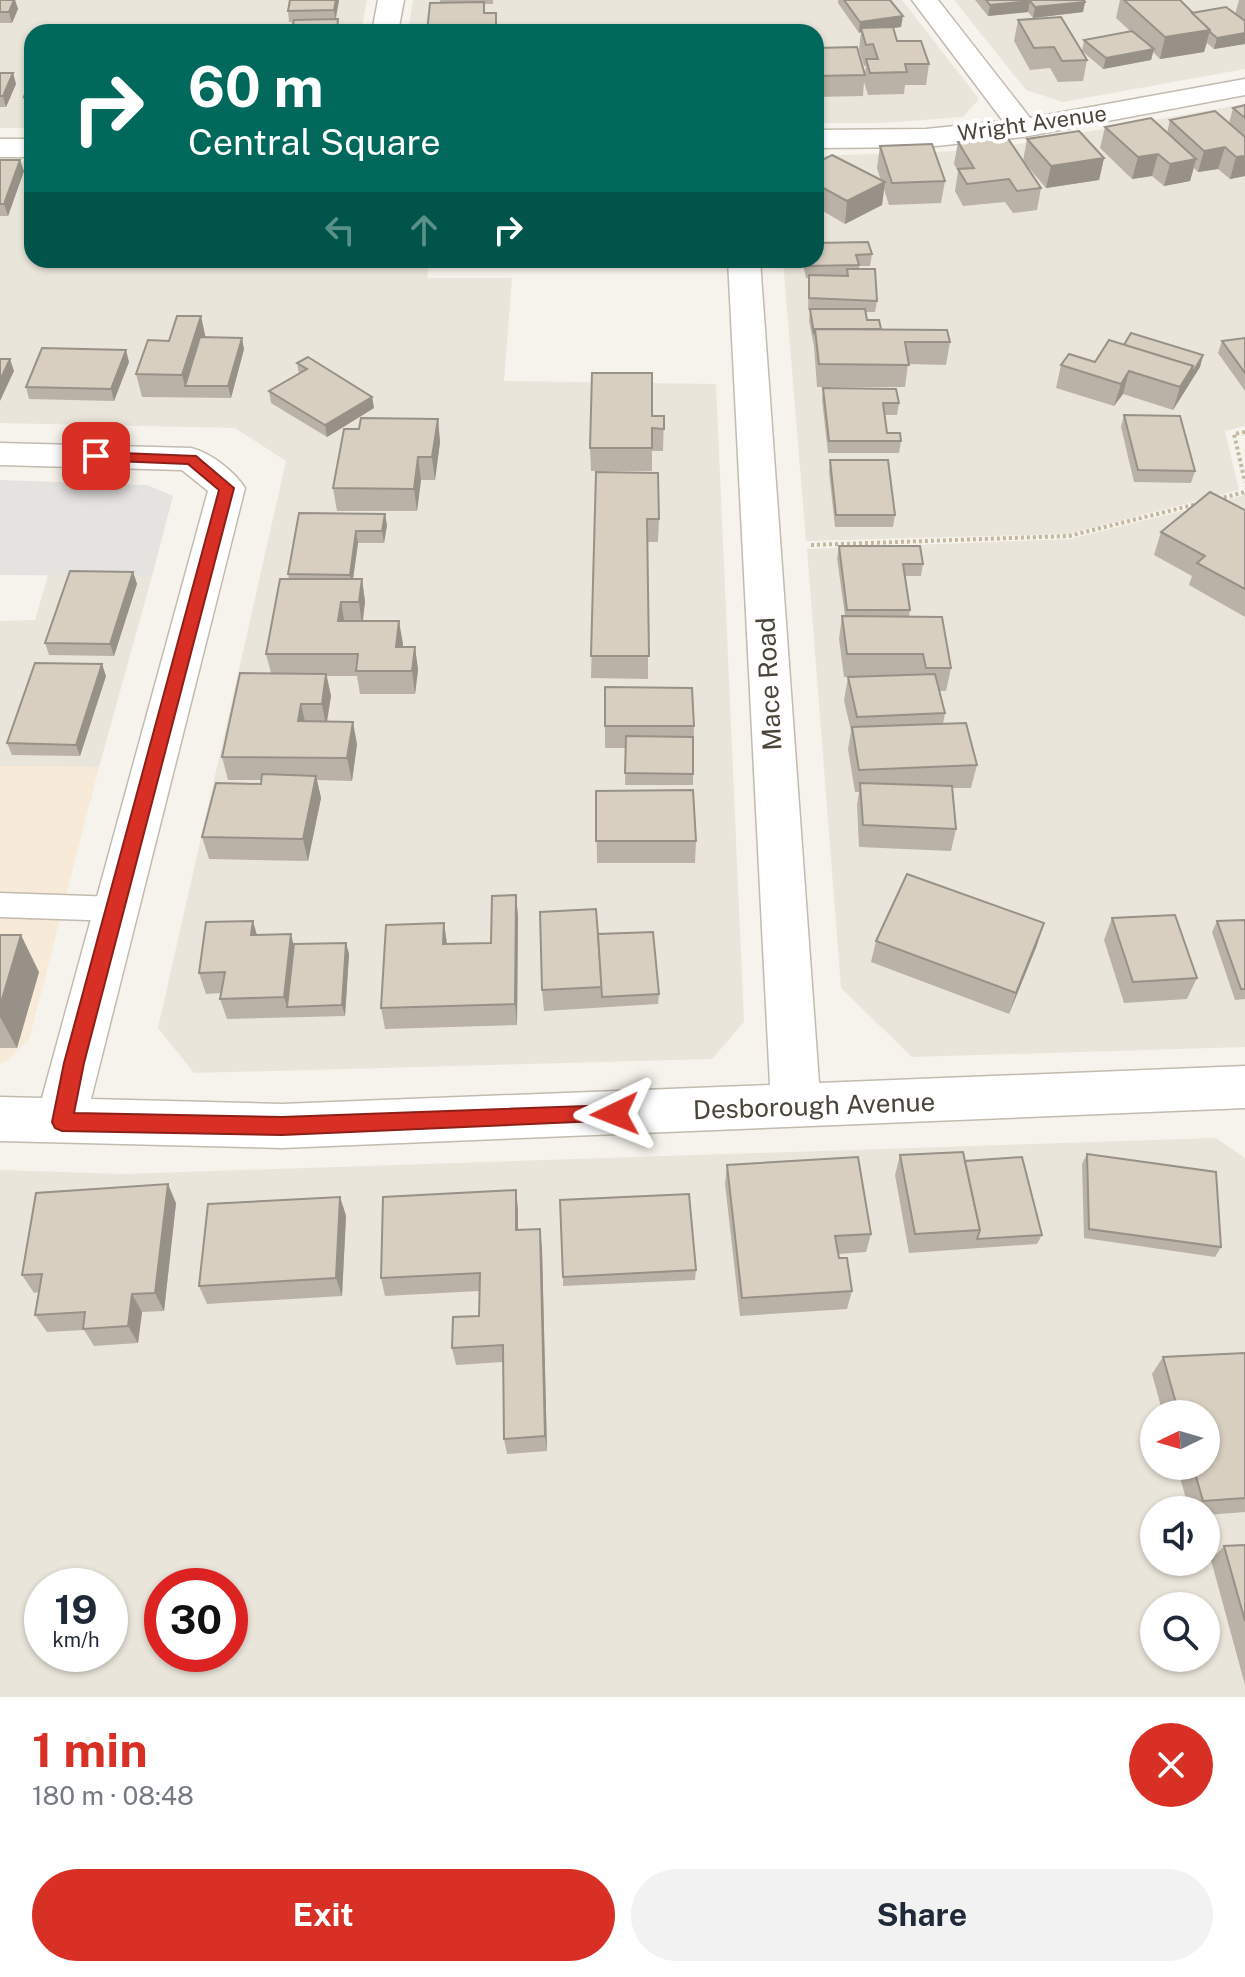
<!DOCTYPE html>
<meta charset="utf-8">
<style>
:root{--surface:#fff;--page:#f2f2f3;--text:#1f2937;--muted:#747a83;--accent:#d93025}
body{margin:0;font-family:"Public Sans",sans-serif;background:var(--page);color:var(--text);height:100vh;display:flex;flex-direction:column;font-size:30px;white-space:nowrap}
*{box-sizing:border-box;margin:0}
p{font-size:26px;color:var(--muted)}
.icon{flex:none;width:44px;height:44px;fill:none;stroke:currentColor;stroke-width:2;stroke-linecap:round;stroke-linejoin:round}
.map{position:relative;height:1697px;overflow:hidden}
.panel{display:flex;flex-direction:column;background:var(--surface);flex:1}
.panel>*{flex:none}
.hud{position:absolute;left:24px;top:24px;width:800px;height:244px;border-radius:24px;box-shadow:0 2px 6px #0004;background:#00695c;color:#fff;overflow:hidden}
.needle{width:52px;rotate:265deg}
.tools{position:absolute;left:1140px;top:1400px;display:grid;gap:16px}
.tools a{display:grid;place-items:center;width:80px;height:80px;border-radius:50%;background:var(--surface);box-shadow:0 2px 6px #0004;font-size:40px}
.speed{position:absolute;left:24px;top:1568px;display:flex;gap:16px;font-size:40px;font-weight:700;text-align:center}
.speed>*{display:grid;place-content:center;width:104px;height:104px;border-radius:50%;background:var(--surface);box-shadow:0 2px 6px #0004;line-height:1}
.speed small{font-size:20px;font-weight:400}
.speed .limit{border:12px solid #d22;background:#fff;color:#111}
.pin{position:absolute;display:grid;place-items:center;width:68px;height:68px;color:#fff;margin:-34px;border-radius:16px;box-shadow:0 4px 12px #0006}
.me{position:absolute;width:88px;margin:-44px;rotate:268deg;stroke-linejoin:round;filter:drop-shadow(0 0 6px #0008)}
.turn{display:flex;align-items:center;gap:28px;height:168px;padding:0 32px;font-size:36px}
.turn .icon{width:104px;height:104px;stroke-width:2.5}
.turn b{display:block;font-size:56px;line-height:68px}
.lanes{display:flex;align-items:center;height:76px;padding:0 32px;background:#0003;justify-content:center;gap:40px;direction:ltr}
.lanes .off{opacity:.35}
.round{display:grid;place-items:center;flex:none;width:84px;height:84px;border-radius:42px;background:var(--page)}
.summary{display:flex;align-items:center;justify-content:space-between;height:136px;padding:0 32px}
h1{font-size:48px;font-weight:700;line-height:60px;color:var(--accent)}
.button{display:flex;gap:16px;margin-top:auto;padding:16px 32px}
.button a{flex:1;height:92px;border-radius:48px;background:var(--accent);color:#fff;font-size:32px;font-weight:700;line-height:92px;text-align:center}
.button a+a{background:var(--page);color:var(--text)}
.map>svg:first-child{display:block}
.residential{fill:#eae5da;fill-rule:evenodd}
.commercial{fill:#f7ead8}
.parking{fill:#e5e3e0}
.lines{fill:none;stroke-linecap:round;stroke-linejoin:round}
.service-casing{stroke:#c2bbae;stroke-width:3}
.minor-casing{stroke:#c2bbae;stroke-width:3}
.path{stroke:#c4b79f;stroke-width:4;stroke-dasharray:3 3;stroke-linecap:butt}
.service{fill:#fff;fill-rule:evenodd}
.minor{fill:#fff;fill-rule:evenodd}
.wall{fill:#bab2a6}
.shaded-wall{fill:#979187}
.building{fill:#d8cfc1;stroke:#979187;stroke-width:2}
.route{fill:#d93025;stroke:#8d1f18;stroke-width:2}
.labels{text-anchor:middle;stroke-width:8;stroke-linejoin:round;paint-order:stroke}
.far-street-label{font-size:22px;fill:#4b4439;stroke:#fff}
.street-label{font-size:26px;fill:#4b4439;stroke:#fff}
</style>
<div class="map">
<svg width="1245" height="1697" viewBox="0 0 1245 1697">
<rect width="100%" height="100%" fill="#f6f3ec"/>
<g class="residential">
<polygon points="0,0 367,0 361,32 32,32 32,128 0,128"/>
<polygon points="413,0 902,0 979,99 963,117 883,123 816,123 816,32 408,32"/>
<polygon points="954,0 1245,0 1245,69 1063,102 1026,90"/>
<polygon points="1245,104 1245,426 1225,431 1239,490 1069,534 806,541 783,260 816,260 816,156 984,150"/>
<polygon points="32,161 32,260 430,260 427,278 512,278 504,381 716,384 744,1022 712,1059 194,1073 158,1028 286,461 235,428 0,423 0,162"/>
<polygon points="1245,495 1245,1047 912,1057 841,988 807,549 1070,539"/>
<polygon points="48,575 152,576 99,767 0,766 0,621 35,620"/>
<path d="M1216,1138L1245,1158V1697H0V1170L122,1174ZM1154,1414H1206V1466H1154ZM1154,1510H1206V1562H1154ZM42,1586H110V1654H42ZM162,1586H230V1654H162ZM1154,1606H1206V1658H1154Z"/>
</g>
<polygon class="commercial" points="0,766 99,767 29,1040 4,1063 0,1063"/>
<polygon class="parking" points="0,480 147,485 173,496 152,576 0,575"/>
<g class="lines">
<g class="service-casing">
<polygon id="service" points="0,893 117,897 128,900 132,909 128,918 117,921 0,917"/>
</g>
<g class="minor-casing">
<g id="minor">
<polygon points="378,0 404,0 398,32 372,32"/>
<polygon points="912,0 938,0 1030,118 1245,79 1245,95 1023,137 926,147 816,148 816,130 926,129 1003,121"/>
<rect x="0" y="139" width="32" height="18"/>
<path d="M728,260H760L819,1083L1245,1066V1108L282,1148L0,1141V1097L42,1098L208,491L182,470L0,465V443L191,448C211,453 234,471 245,488L91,1099L282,1104L770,1085Z"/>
</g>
</g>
<g class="path">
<polyline points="1245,432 1234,434 1245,482"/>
<polyline points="1218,499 1245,492"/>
<polyline points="811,545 1069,536 1201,503"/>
</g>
<use href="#service" class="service"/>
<use href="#minor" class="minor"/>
</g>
<g class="wall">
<polygon points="0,0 15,0 18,9 12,23 0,23"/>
<polygon points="284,0 339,0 336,19 340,32 291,32 293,22 289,22 288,11 290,0"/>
<polygon points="440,0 493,0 493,4 484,4 485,13 497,24 496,32 427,32 440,2"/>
<polygon points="838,0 890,0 901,27 893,28 897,41 929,64 926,85 905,85 904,94 868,95 864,82 863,96 816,97 816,48 865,73 866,66 864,66 859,49 861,32 859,33 838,3"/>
<polygon points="975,0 1084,0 1085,2 1083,12 1033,18 1028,12 988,16"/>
<polygon points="1120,0 1180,0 1192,13 1235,14 1239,0 1245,0 1245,44 1214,49 1207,43 1204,52 1160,59 1153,52 1151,60 1103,69 1082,51 1087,60 1083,81 1058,82 1050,68 1030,70 1014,41 1018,20 1082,51 1084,40 1130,31 1116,18"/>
<polygon points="0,73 13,73 16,84 6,107 0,107"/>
<polygon points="32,73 32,108 27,108 24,97"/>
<polygon points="1245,105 1245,176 1230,179 1218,169 1198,172 1194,168 1190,181 1164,186 1152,176 1132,179 1100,148 1105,127 1167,133 1170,120 1229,123 1233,108"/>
<polygon points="1027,139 1104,158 1099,180 1046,188 1023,161"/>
<polygon points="958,142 1041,188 1037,210 1013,213 1005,202 963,206 955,191 958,171 954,164"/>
<polygon points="880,146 945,181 941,203 889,205 884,189 882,205 845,224 816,207 816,163 881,181 877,168"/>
<polygon points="0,160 24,171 8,216 0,216"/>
<polygon points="816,243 872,254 870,266 859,266 859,269 877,301 875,312 866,312 867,320 881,329 950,342 946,365 908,364 905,387 817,387 814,346 809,321 810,310 808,310 809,278 806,278 802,260 816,260"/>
<polygon points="206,337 244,349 231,398 142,397 136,374 169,341"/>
<polygon points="1245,338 1245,391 1218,353 1222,341"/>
<polygon points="1124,345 1203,355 1200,367 1173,410 1123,394 1114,406 1056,388 1061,365 1095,362"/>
<polygon points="129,362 114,401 29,399 26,387"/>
<polygon points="297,363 372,397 374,408 327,437 271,403 269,391 299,374"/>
<polygon points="823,388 899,403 897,415 885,415 887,433 901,441 899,453 828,453 822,400"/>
<polygon points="1124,415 1195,471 1191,483 1134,482 1121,427"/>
<polygon points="652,416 664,416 663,451 652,451 652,471 591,471 590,448"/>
<polygon points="438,419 440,442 435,480 421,480 417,511 337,511 333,488 359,429"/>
<polygon points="830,460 895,515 893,527 835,527 829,472"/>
<polygon points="596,472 659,519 658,542 648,542 648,679 591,678"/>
<polygon points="1245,510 1245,617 1189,585 1192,576 1154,555 1161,532"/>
<polygon points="299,513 387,525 384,543 358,543 353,579 362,579 365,602 363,621 403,644 402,647 415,647 418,670 415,694 360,694 357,676 327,676 331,696 327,722 357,744 352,781 317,780 321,798 308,861 209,859 202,837 261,784 261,780 228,780 222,757 271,673 266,654 289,579 288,574"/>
<polygon points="839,546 923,564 921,576 905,576 910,610 909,616 951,668 946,691 939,691 945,713 943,724 977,765 971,788 952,788 956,829 951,851 859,847 857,805 859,792 855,792 848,749 851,731 844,700 848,677 861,677 844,677 839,639 842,616 845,616 837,558"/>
<polygon points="133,572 137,584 114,656 49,655 45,643"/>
<polygon points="106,676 80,756 12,755 7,743"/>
<polygon points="605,687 694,726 693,785 625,785 626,748 605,748"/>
<polygon points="596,791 696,841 695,863 597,863"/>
<polygon points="516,895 518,917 517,1025 385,1029 381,1008 444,923 447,944 491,943"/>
<polygon points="1112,918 1197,978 1187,999 1124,1003 1104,940"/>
<polygon points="1245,920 1245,999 1235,1000 1212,932 1217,921"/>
<polygon points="598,934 659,994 658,1004 544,1011 542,990"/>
<polygon points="0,935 39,972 17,1048 0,1048"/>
<polygon points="257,935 294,944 346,943 349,954 345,1016 227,1019 220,999 221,993 206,994 199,973"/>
<polygon points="876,941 1037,945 1009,1014 871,962"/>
<polygon points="1087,1154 1221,1247 1215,1257 1084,1238 1082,1164"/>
<polygon points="900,1155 965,1161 1042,1235 1037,1244 909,1253 895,1175"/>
<polygon points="727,1165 871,1234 866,1252 838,1254 852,1291 847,1309 740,1316 725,1184"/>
<polygon points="340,1197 346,1216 342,1296 207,1304 199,1286"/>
<polygon points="176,1203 164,1311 142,1312 138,1343 94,1346 84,1330 47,1332 35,1315 39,1292 34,1293 22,1275"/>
<polygon points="518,1209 518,1230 542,1248 547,1451 507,1454 504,1439 503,1362 456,1365 452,1348 479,1316 479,1291 385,1296 381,1278"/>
<polygon points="696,1270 695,1280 563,1286 563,1277"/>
<polygon points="1245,1353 1245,1512 1206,1515 1206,1510 1189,1510 1177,1466 1206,1466 1206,1414 1163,1414 1152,1374 1163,1357"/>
<polygon points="1245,1545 1245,1685 1211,1560 1224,1546"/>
</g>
<g class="shaded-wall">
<polygon points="14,0 15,0 18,9 12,23 9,12"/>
<polygon points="336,0 339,0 335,21 334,10"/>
<polygon points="1030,1 1028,12 988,16 990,5"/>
<polygon points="1085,2 1083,12 1033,18 1035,7"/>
<polygon points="903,16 901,27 863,32 861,28 861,32 859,33 860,22"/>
<polygon points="1210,30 1204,52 1160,59 1165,37"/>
<polygon points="1245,33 1245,44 1214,49 1217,38"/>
<polygon points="1154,49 1151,60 1103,69 1106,58"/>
<polygon points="13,73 16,84 6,107 3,96"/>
<polygon points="1225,147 1218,169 1198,172 1204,151"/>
<polygon points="1158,154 1152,176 1132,179 1138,157"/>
<polygon points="1245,156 1245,176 1230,179 1236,157"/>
<polygon points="1104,158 1099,180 1046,188 1051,166"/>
<polygon points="1196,159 1190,181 1164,186 1170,164"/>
<polygon points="20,160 24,171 8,216 4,204"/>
<polygon points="885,182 882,205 845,224 847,201"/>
<polygon points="201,316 206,339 185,386 182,375"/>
<polygon points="242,338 244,349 231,398 228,386"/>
<polygon points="126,350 129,362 114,401 111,389"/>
<polygon points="1203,355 1200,367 1173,410 1180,387 1193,366"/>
<polygon points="10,359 14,371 0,401 0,380"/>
<polygon points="1129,371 1123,394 1114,406 1121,384"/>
<polygon points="372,397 374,408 327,437 325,425"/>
<polygon points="438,419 440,442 435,480 432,457"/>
<polygon points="418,457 421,480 417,511 414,489"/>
<polygon points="385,514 387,525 384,543 382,531"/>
<polygon points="356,531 358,543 352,586 350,575"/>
<polygon points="133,572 137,584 114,656 110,644"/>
<polygon points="362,579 365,602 362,625 359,602"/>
<polygon points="341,602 345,625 338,621"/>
<polygon points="399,621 403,644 399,670 396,647"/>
<polygon points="415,647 418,670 415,694 412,671"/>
<polygon points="102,664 106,676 80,756 76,745"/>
<polygon points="326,674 331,696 326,726 322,704"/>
<polygon points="301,704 306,726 298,721"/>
<polygon points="353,722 357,744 352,781 347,758"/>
<polygon points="316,776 321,798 308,861 303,839"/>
<polygon points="516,895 518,917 517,1025 515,1004"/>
<polygon points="253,921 259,942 251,935"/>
<polygon points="444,923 447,945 443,944"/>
<polygon points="1044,923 1037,945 1009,1014 1016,993"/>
<polygon points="291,934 296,955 287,1007 284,997"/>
<polygon points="21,935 39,972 17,1048 0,1017 0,1006"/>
<polygon points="346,943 349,954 345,1016 342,1005"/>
<polygon points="168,1184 176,1203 164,1311 155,1293"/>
<polygon points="516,1190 518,1209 518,1249 516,1230"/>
<polygon points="340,1197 346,1216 342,1296 336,1278"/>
<polygon points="540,1229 542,1248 547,1451 545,1436"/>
<polygon points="132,1294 142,1312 138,1343 128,1326"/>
</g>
<g class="building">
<polygon points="0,0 14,0 9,12 0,12"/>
<polygon points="290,0 336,0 334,10 288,11"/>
<polygon points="844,0 890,0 903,16 860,22"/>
<polygon points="986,0 1084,0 1085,2 1035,7 1030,1 990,5"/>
<polygon points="1124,0 1180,0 1210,30 1165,37"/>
<polygon points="484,2 484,13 496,13 496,26 482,26 482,32 427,32 430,3"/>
<polygon points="1226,7 1245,21 1245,33 1217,38 1210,32 1210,30 1192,13"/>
<polygon points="1061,17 1087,60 1062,61 1054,47 1034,48 1018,20"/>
<polygon points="338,19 337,32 291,32 294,20"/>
<polygon points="893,27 897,41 921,41 929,64 905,64 907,72 870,73 866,59 878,59 873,44 866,45 861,28"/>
<polygon points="1132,31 1154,49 1106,58 1084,40"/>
<polygon points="857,47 865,75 816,76 816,48"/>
<polygon points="0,73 13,73 3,96 0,96"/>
<polygon points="32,73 32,96 24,97"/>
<polygon points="1245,105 1245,118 1233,108"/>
<polygon points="1215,111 1245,137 1245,156 1236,157 1225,147 1204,151 1170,120"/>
<polygon points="1151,118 1196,159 1170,164 1158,154 1138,157 1105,127"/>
<polygon points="1079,131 1104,158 1051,166 1027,139"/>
<polygon points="1007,137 1041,188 1017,191 1009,179 967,184 958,169 974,168 958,142"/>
<polygon points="932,144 945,181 892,183 880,146"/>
<polygon points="832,155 885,182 847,201 816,184 816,163"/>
<polygon points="0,160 20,160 4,204 0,204"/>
<polygon points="868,242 872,254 856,255 859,265 807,266 806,260 816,260 816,243"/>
<polygon points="847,269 875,269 877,301 809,298 809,275 848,276"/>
<polygon points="810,309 865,309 867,320 879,320 881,329 815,329 814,334"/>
<polygon points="177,316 201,316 182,375 136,374 148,340 169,341"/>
<polygon points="815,329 947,330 950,342 905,342 909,365 819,364"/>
<polygon points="1131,333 1203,355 1190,377 1193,366 1124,345"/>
<polygon points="200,337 242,338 228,386 185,386"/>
<polygon points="1245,338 1245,373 1222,341"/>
<polygon points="1109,340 1193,366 1180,387 1129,371 1121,384 1061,365 1069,354 1095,362"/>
<polygon points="42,348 126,350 111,389 26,387"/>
<polygon points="308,357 372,397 325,425 269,391 307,369 297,363"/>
<polygon points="0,359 10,359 0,380"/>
<polygon points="592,373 652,373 652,416 664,416 664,429 652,428 652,448 590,448"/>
<polygon points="823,388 896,389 899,403 883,403 887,433 900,433 901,441 829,441"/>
<polygon points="1124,415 1180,416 1195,471 1138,470"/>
<polygon points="361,418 438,419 432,457 418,457 414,489 333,488 344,429 359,429"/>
<polygon points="830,460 888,460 895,515 836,515"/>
<polygon points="596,472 658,473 659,519 647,519 649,656 591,656"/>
<polygon points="1210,492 1245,510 1245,589 1197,563 1205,556 1161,532"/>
<polygon points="299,513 385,514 382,531 356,531 350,575 288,574"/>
<polygon points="839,546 920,546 923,564 903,564 910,610 847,610"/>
<polygon points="70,571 133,572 110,644 45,643"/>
<polygon points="280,579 362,579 359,602 341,602 338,621 399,621 396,647 415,647 412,671 356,671 358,654 266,654"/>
<polygon points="842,616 942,617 951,668 926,668 923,654 847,654"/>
<polygon points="35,663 102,664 76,745 7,743"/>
<polygon points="240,673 326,674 322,704 301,704 298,721 353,722 347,758 222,757"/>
<polygon points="935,674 945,713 857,717 848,677"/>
<polygon points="605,687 692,688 694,726 605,726"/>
<polygon points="966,723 977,765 859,770 852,727"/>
<polygon points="626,736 693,737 693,774 625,773"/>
<polygon points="262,774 316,776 303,839 202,837 216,783 261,784"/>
<polygon points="860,783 952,786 956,829 863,825"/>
<polygon points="693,790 696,841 596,841 596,791"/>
<polygon points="907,874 1044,923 1016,993 876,941"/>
<polygon points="516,895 515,1004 381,1008 386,925 444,923 443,944 491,943 492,896"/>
<polygon points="596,909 602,987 542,990 540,912"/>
<polygon points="1175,915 1197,978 1133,982 1112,918"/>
<polygon points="1245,920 1245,989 1241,989 1217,921"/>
<polygon points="253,921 251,935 291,934 284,997 220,999 225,972 199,973 206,922"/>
<polygon points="653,932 659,994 602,997 598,934"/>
<polygon points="0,935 21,935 0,1006"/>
<polygon points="346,943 342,1005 287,1007 294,944"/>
<polygon points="963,1152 980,1230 915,1234 900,1155"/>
<polygon points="1087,1154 1216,1172 1221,1247 1089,1229"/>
<polygon points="858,1157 871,1234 835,1236 839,1258 847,1258 852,1291 742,1298 727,1165"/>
<polygon points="1022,1157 1042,1235 977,1239 980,1230 965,1161"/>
<polygon points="168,1184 155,1293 132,1294 128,1326 83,1329 85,1312 35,1315 42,1274 22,1275 36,1193"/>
<polygon points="516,1190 516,1230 540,1229 545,1436 504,1439 503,1345 452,1348 453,1317 479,1316 480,1273 381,1278 383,1197"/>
<polygon points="689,1194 696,1270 563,1277 560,1200"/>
<polygon points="340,1197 336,1278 199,1286 208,1204"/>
<polygon points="1245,1353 1245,1498 1203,1501 1193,1466 1206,1466 1206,1414 1179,1414 1163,1357"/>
<polygon points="1245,1545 1245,1621 1224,1546"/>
</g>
<polygon class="route" points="96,452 196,456 234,488 84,1063 74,1113 282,1117 615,1105 622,1107 625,1114 622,1120 282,1135 62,1131 55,1128 52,1122 64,1063 219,490 188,464 90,460 88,456"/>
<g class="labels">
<g class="far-street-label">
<text transform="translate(1032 123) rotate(-8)" y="8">Wright Avenue</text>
</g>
<g class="street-label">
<text transform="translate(769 684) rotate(-93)" y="9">Mace Road</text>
<text transform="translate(814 1106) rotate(-2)" y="9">Desborough Avenue</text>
</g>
</g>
</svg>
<div class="tools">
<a><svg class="needle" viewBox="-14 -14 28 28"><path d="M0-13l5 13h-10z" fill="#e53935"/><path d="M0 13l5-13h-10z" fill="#747a83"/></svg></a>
<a><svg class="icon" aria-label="sound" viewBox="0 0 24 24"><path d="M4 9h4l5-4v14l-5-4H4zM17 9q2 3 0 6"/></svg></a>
<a><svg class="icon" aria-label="search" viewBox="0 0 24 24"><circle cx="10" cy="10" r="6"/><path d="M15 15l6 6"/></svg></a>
</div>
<div class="speed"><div>19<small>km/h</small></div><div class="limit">30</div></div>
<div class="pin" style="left:96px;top:456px;background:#d93025"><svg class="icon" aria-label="arrive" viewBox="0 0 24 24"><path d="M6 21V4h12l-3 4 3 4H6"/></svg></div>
<svg class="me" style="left:615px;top:1114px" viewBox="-20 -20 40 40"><path d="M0-17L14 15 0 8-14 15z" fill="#d93025" stroke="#fff" stroke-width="4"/></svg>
<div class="hud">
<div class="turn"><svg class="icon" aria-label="right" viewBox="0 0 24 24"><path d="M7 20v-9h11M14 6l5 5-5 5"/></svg><div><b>60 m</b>Central Square</div></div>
<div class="lanes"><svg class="icon off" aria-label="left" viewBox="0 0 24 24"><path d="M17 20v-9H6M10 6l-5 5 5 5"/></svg><svg class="icon off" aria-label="ahead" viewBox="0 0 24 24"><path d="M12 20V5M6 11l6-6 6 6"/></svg><svg class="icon" aria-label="right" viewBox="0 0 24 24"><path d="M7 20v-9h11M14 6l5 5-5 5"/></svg></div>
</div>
</div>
<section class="panel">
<div class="summary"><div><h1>1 min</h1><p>180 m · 08:48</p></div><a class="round" style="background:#d93025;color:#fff"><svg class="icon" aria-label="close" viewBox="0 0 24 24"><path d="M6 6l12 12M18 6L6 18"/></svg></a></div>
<div class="button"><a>Exit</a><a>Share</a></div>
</section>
